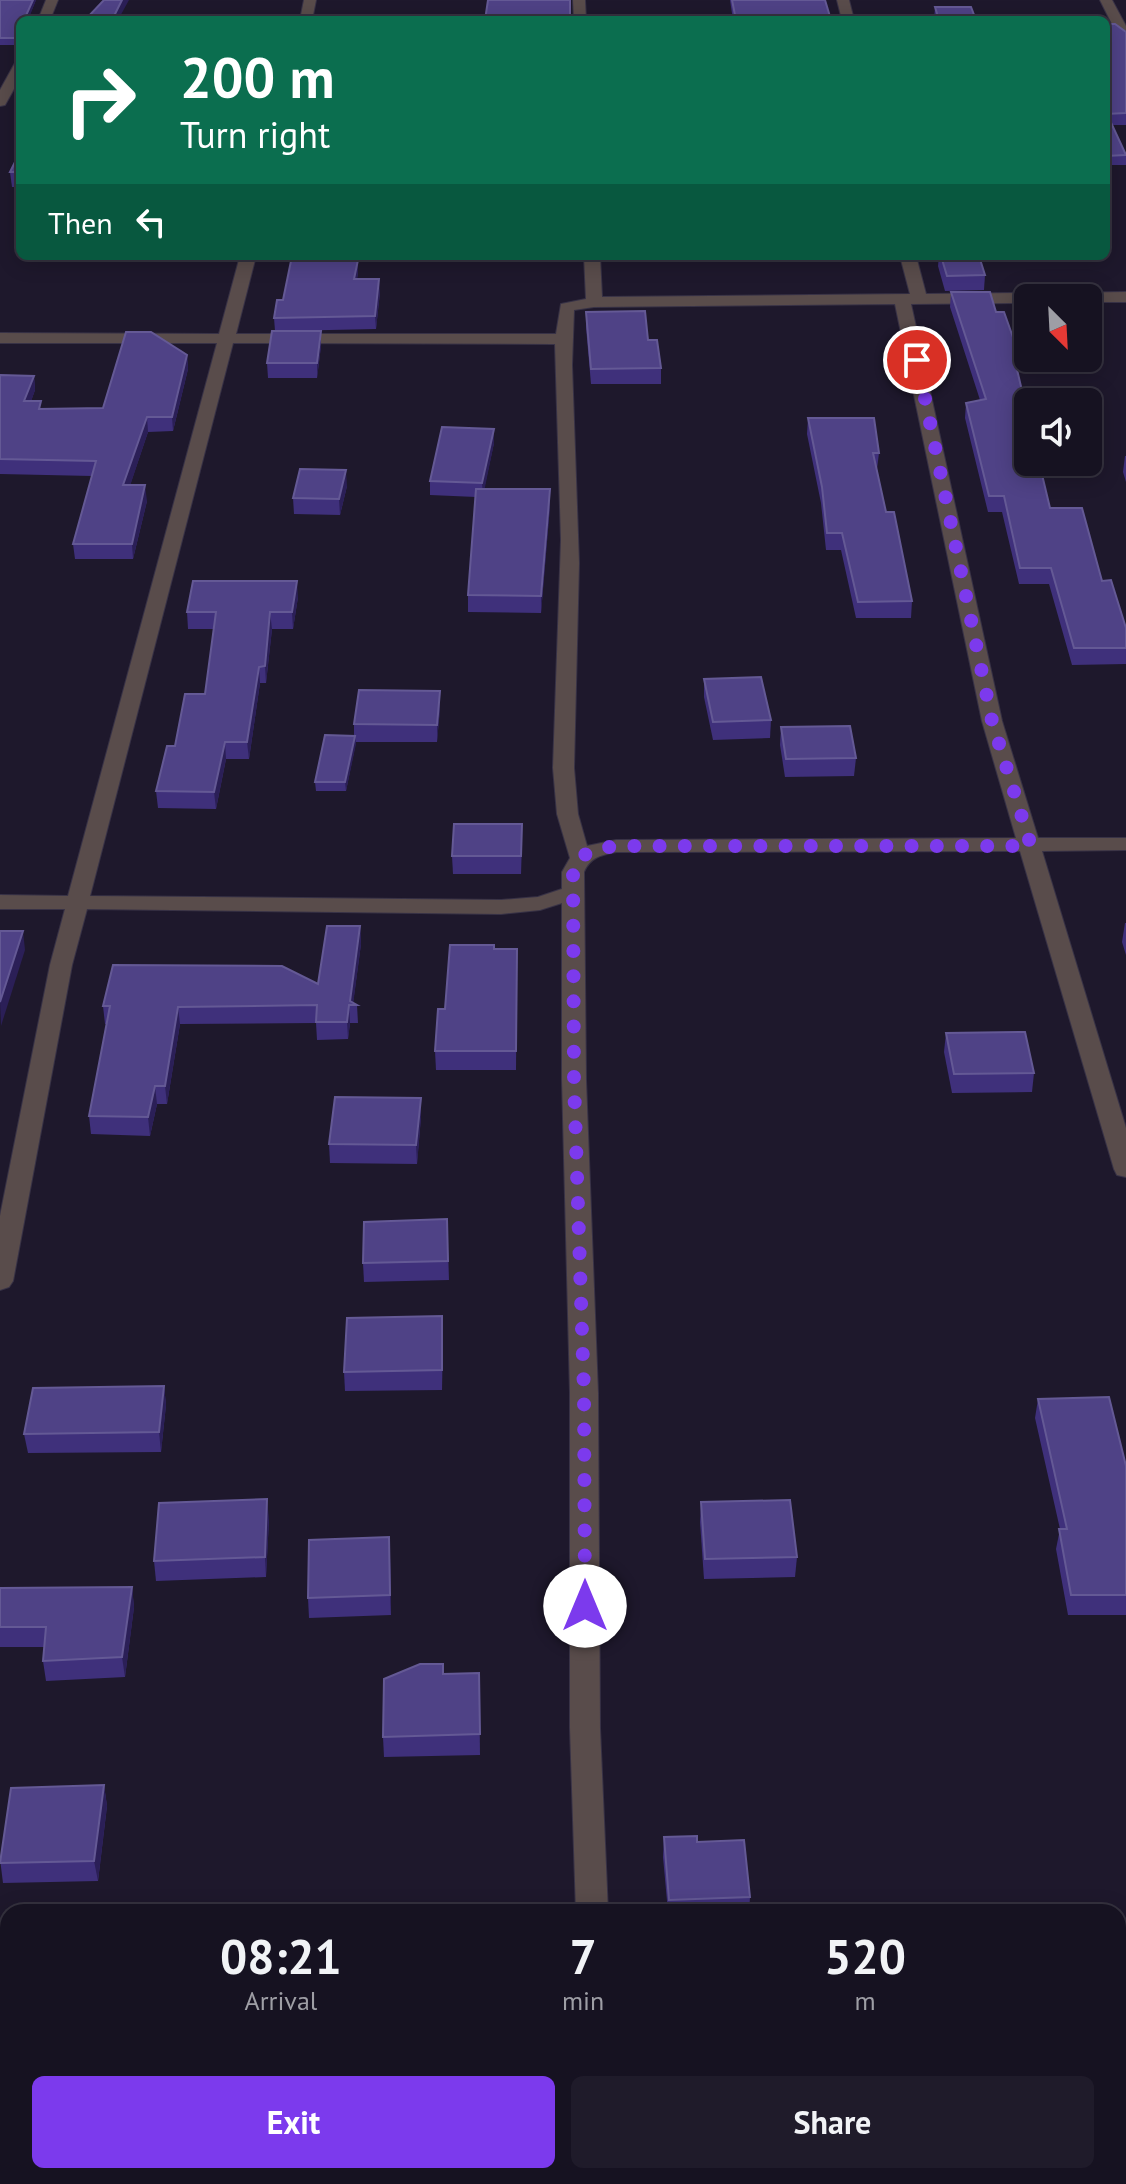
<!DOCTYPE html>
<style>
:root{--surface:#161221;--page:#1f1b2a;--text:#f1f3f6;--muted:#9e9ea5;--line:#35323f;--accent:#7c3aed}
body{margin:0;font-family:"PT Sans",sans-serif;background:var(--page);color:var(--text);height:100vh;display:flex;flex-direction:column;font-size:30px;white-space:nowrap}
*{box-sizing:border-box;margin:0}
p{font-size:26px;color:var(--muted)}
.icon{flex:none;width:44px;height:44px;fill:none;stroke:currentColor;stroke-width:2;stroke-linecap:round;stroke-linejoin:round}
.map{position:relative;flex:1;overflow:hidden}
.sheet{position:absolute;left:0px;top:1904px;width:1126px;height:280px;display:flex;flex-direction:column;background:var(--surface);border-radius:24px 24px 0 0;box-shadow:0 4px 20px #0003,0 0 0 2px var(--line)}
.sheet>*{flex:none}
.guide{position:absolute;left:16px;top:16px;width:1094px;height:244px;border-radius:12px;box-shadow:0 4px 20px #0003,0 0 0 2px var(--line);background:#0b6e4f;color:#fff;overflow:hidden}
.needle{width:52px;rotate:156deg}
.buttons{position:absolute;left:1014px;top:284px;display:grid;gap:16px}
.buttons a{display:grid;place-items:center;width:88px;height:88px;border-radius:12px;background:var(--surface);box-shadow:0 4px 20px #0003,0 0 0 2px var(--line);font-size:40px}
.pin{position:absolute;display:grid;place-items:center;width:68px;height:68px;color:#fff;margin:-34px;border:4px solid #fff;border-radius:50%;box-shadow:0 2px 8px #0007}
.me{position:absolute;width:88px;margin:-44px;rotate:0deg;stroke-linejoin:round;filter:drop-shadow(0 0 6px #0008)}
.turn{display:flex;align-items:center;gap:28px;height:168px;padding:0 32px;font-size:36px}
.turn .icon{width:104px;height:104px;stroke-width:2.5}
.turn b{display:block;font-size:56px;line-height:68px}
.then{display:flex;align-items:center;height:76px;padding:0 32px;background:#0003;gap:16px;font-size:30px}
.eta{display:flex;justify-content:space-evenly;align-items:center;height:136px;text-align:center}
.eta b{font-size:48px;font-weight:600;line-height:56px}
.button{display:flex;gap:16px;margin-top:auto;padding:16px 32px}
.button a{flex:1;height:92px;border-radius:12px;background:var(--accent);color:#fff;font-size:32px;font-weight:600;line-height:92px;text-align:center}
.button a+a{background:var(--page);color:var(--text)}
.map>svg:first-child{display:block}
.lines{fill:none;stroke-linecap:round;stroke-linejoin:round}
.street-casing{stroke:#383246;stroke-width:2}
.street{fill:#594c4b;fill-rule:evenodd}
.wall{fill:#3f307b}
.shaded-wall{fill:#2b1f57}
.building{fill:#4f4286;stroke:#645995;stroke-width:2}
.route{stroke:#7c3aed;stroke-width:14;stroke-dasharray:0 25.2}
</style>
<div class="map">
<svg width="1126" height="2184" viewBox="0 0 1126 2184">
<rect width="100%" height="100%" fill="#1e182c"/>
<g class="lines">
<g class="street-casing">
<g id="street">
<polygon points="46,0 58,0 50,20 38,20"/>
<polygon points="304,0 316,0 312,20 300,20"/>
<polygon points="573,0 585,0 586,20 574,20"/>
<polygon points="837,0 849,0 854,20 842,20"/>
<polygon points="1100,0 1112,0 1126,26 1126,42 1119,38"/>
<polygon points="20,62 20,78 5,105 0,106 0,90 15,63"/>
<path d="M240,256H256L236,334H556L561,304L586,299L584,256H600L602,297L910,294L900,256H916L926,294L1028,293L1036,298H1028V303L911,304L1002,721L1038,838H1126V850L1042,851L1126,1128V1177L1117,1175L1114,1169L1020,851L616,852C602,855 590,857 584,872L586,1080L598,1393L600,1728L608,1912H576L570,1728V1393L562,1080V903L540,910L501,914L87,909L72,965L13,1281L9,1287L0,1290V1216L50,965L65,909H0V895L68,896L217,343H0V333L219,334ZM895,304L982,721L1016,838L616,840L587,846L578,814L574,768L579,563L572,365L574,310L594,307ZM233,343L555,344L561,540L553,768L557,814L570,858L562,872V889L538,897L501,900L90,896Z"/>
<polygon points="1126,292 1126,302 1088,302 1088,298 1050,298 1058,293"/>
<rect x="1118" y="1993" width="8" height="28"/>
<rect x="0" y="2003" width="8" height="30"/>
<rect x="585" y="2176" width="36" height="8"/>
</g>
</g>
<use href="#street" class="street"/>
</g>
<g class="wall">
<polygon points="0,0 36,0 17,45 0,45"/>
<polygon points="730,0 825,0 831,20 733,20"/>
<polygon points="935,7 976,20 934,20"/>
<polygon points="1106,24 1126,32 1126,125 1112,125 1126,154 1126,165 1106,165"/>
<polygon points="20,152 20,187 12,187 10,172"/>
<polygon points="292,256 337,256 336,259 358,272 357,279 380,292 376,329 283,331 321,346 317,378 268,378 267,363 275,331 274,318 283,300"/>
<polygon points="939,256 979,256 985,275 984,290 945,291 938,266"/>
<polygon points="951,292 996,312 1020,357 1017,372 1050,508 1102,581 1126,628 1126,664 1072,665 1049,584 1019,584 1002,512 988,512 965,418 966,403 980,400 950,307"/>
<polygon points="586,312 648,340 661,368 661,384 591,384 586,327"/>
<polygon points="187,355 188,369 173,431 148,432 130,485 147,501 133,559 75,559 73,544 92,476 0,474 0,375 34,376 35,390 31,401 42,409 103,408"/>
<polygon points="808,418 879,453 877,469 886,512 912,601 911,618 856,618 841,550 826,550 821,503 807,434"/>
<polygon points="494,443 484,489 550,489 550,506 541,613 468,612 468,595 476,497 430,495 430,481"/>
<polygon points="1125,456 1126,456 1126,482 1123,472"/>
<polygon points="347,486 340,515 294,514 293,498"/>
<polygon points="298,597 293,629 272,629 266,683 260,683 249,759 226,759 216,809 158,808 156,791 175,746 205,694 214,629 188,629 187,612"/>
<polygon points="704,679 771,720 770,738 713,740 704,697"/>
<polygon points="440,691 440,708 437,742 356,742 346,791 316,791 315,782 354,735 354,724"/>
<polygon points="781,727 856,758 854,776 785,777 780,745"/>
<polygon points="522,842 521,874 453,874 452,856"/>
<polygon points="1125,923 1126,923 1126,955 1122,942"/>
<polygon points="360,926 361,944 353,1003 357,1005 358,1023 350,1023 348,1039 317,1040 316,1023 180,1024 167,1104 157,1104 150,1136 91,1134 89,1116 107,1024 105,1024 103,1006 318,984"/>
<polygon points="494,949 517,949 516,1070 436,1070 435,1051"/>
<polygon points="946,1033 1034,1073 1032,1092 952,1093 944,1052"/>
<polygon points="421,1098 421,1117 417,1164 330,1163 329,1144"/>
<polygon points="447,1219 449,1280 364,1282 363,1263"/>
<polygon points="443,1336 442,1390 345,1391 344,1372"/>
<polygon points="164,1386 166,1405 161,1452 28,1453 24,1434"/>
<polygon points="1038,1399 1126,1466 1126,1615 1068,1615 1056,1549 1060,1529 1035,1418"/>
<polygon points="701,1502 797,1557 795,1577 704,1579 700,1522"/>
<polygon points="269,1519 266,1577 156,1581 154,1561"/>
<polygon points="390,1557 391,1615 309,1618 308,1598"/>
<polygon points="132,1587 134,1607 125,1677 46,1681 43,1661 44,1647 0,1647 0,1588"/>
<polygon points="479,1673 480,1755 384,1757 383,1737"/>
<polygon points="104,1785 107,1806 98,1881 3,1883 0,1859"/>
<polygon points="664,1837 697,1842 750,1897 749,1912 668,1912 663,1857"/>
<polygon points="831,2176 982,2176 983,2181 983,2184 832,2184"/>
</g>
<g class="shaded-wall">
<polygon points="33,0 36,0 28,20 24,20"/>
<polygon points="122,0 129,0 118,20 112,20"/>
<polygon points="20,29 20,38 17,45 16,38"/>
<polygon points="358,260 358,272 355,292 354,279"/>
<polygon points="379,279 380,292 376,329 375,316"/>
<polygon points="321,331 321,346 317,378 317,363"/>
<polygon points="187,355 188,369 173,431 172,417"/>
<polygon points="34,376 35,390 26,416 24,401"/>
<polygon points="147,417 148,432 125,501 123,485"/>
<polygon points="494,429 494,443 483,497 482,483"/>
<polygon points="346,470 347,486 340,515 339,499"/>
<polygon points="145,485 147,501 133,559 132,544"/>
<polygon points="550,489 550,506 541,613 541,596"/>
<polygon points="297,581 298,597 293,629 292,612"/>
<polygon points="270,612 272,629 266,683 265,666"/>
<polygon points="259,667 260,683 249,759 247,742"/>
<polygon points="440,691 440,708 437,742 437,725"/>
<polygon points="355,736 356,744 346,791 345,782"/>
<polygon points="225,742 226,759 216,809 214,792"/>
<polygon points="360,926 361,944 353,1005 350,1001"/>
<polygon points="23,931 25,950 1,1026 0,1002"/>
<polygon points="349,1005 350,1023 348,1039 347,1022"/>
<polygon points="178,1007 180,1024 167,1104 165,1086"/>
<polygon points="155,1086 157,1104 150,1136 148,1117"/>
<polygon points="421,1098 421,1117 417,1164 416,1145"/>
<polygon points="164,1386 166,1405 161,1452 159,1432"/>
<polygon points="267,1499 269,1519 266,1577 265,1557"/>
<polygon points="389,1537 390,1557 391,1615 390,1595"/>
<polygon points="132,1587 134,1607 125,1677 122,1657"/>
<polygon points="104,1785 107,1806 98,1881 94,1861"/>
</g>
<g class="building">
<polygon points="0,0 33,0 24,20 20,20 20,29 16,38 0,38"/>
<polygon points="104,0 122,0 112,20 85,20"/>
<polygon points="488,0 570,0 570,20 485,20"/>
<polygon points="732,0 825,0 831,20 736,20"/>
<polygon points="935,7 971,7 976,20 939,20"/>
<polygon points="1106,24 1115,24 1126,32 1126,113 1106,114"/>
<polygon points="1106,116 1108,116 1126,155 1106,156"/>
<polygon points="20,152 20,172 10,172"/>
<polygon points="292,256 334,256 333,259 358,260 354,279 379,279 375,316 274,318 277,300 283,300"/>
<polygon points="941,256 979,256 985,275 947,276"/>
<polygon points="951,292 990,292 996,312 1004,312 1020,357 1014,357 1028,416 1028,462 1039,462 1050,508 1082,508 1102,581 1111,580 1126,628 1126,648 1074,648 1051,568 1020,568 1004,496 989,496 966,403 986,399"/>
<polygon points="645,311 648,340 657,340 661,368 591,369 586,312"/>
<polygon points="272,331 321,331 317,363 267,363"/>
<polygon points="126,332 151,332 187,355 172,417 147,417 123,485 145,485 132,544 73,544 96,461 0,459 0,375 34,376 24,401 41,401 39,409 103,408"/>
<polygon points="808,418 874,418 879,453 873,453 886,512 894,512 912,601 858,602 842,533 827,533 822,487"/>
<polygon points="442,427 494,429 482,483 430,481"/>
<polygon points="300,469 346,470 339,499 293,498"/>
<polygon points="476,489 550,489 541,596 468,595"/>
<polygon points="193,581 297,581 292,612 270,612 265,666 259,667 247,742 225,742 214,792 156,791 167,746 175,746 185,694 205,694 216,612 187,612"/>
<polygon points="761,677 771,720 713,722 704,679"/>
<polygon points="359,690 440,691 437,725 354,724"/>
<polygon points="850,726 856,758 786,759 781,727"/>
<polygon points="325,735 355,736 345,782 315,782"/>
<polygon points="454,824 522,824 521,856 452,856"/>
<polygon points="327,926 360,926 350,1001 357,1005 349,1005 347,1022 316,1022 317,1005 178,1007 165,1086 155,1086 148,1117 89,1116 110,1006 103,1006 113,965 282,966 318,984"/>
<polygon points="0,931 23,931 0,1002"/>
<polygon points="450,945 494,945 494,949 517,949 516,1051 435,1051 438,1009 445,1009"/>
<polygon points="1025,1032 1034,1073 954,1074 946,1033"/>
<polygon points="335,1097 421,1098 416,1145 329,1144"/>
<polygon points="447,1219 448,1261 363,1263 364,1222"/>
<polygon points="442,1316 442,1370 344,1372 347,1318"/>
<polygon points="164,1386 159,1432 24,1434 33,1388"/>
<polygon points="1109,1397 1126,1466 1126,1595 1071,1595 1059,1529 1067,1529 1038,1399"/>
<polygon points="267,1499 265,1557 154,1561 159,1503"/>
<polygon points="790,1500 797,1557 705,1559 701,1502"/>
<polygon points="389,1537 390,1595 308,1598 309,1540"/>
<polygon points="132,1587 122,1657 43,1661 46,1627 0,1627 0,1588"/>
<polygon points="420,1664 443,1664 443,1674 479,1673 480,1734 383,1737 384,1679"/>
<polygon points="104,1785 94,1861 0,1863 11,1788"/>
<polygon points="697,1836 697,1842 744,1840 750,1897 669,1900 664,1837"/>
<polygon points="836,2176 982,2176 983,2181 895,2184 837,2184"/>
</g>
<g class="lines">
<path class="route" d="M585,1606L584,1393L574,1080L573,872C579,851 597,849 616,846H1031L992,721L917,360"/>
</g>
</svg>
<div class="buttons">
<a><svg class="needle" viewBox="-14 -14 28 28"><path d="M0-13l5 13h-10z" fill="#e53935"/><path d="M0 13l5-13h-10z" fill="#9e9ea5"/></svg></a>
<a><svg class="icon" aria-label="sound" viewBox="0 0 24 24"><path d="M4 9h4l5-4v14l-5-4H4zM17 9q2 3 0 6"/></svg></a>
</div>
<div class="pin" style="left:917px;top:360px;background:#d93025"><svg class="icon" aria-label="arrive" viewBox="0 0 24 24"><path d="M6 21V4h12l-3 4 3 4H6"/></svg></div>
<svg class="me" style="left:585px;top:1606px" viewBox="-20 -20 40 40"><circle r="19" fill="#fff"/><path d="M0-13L10 11 0 6-10 11z" fill="#7c3aed"/></svg>
<div class="guide">
<div class="turn"><svg class="icon" aria-label="right" viewBox="0 0 24 24"><path d="M7 20v-9h11M14 6l5 5-5 5"/></svg><div><b>200 m</b>Turn right</div></div>
<div class="then">Then<svg class="icon" aria-label="left" viewBox="0 0 24 24"><path d="M17 20v-9H6M10 6l-5 5 5 5"/></svg></div>
</div>
<section class="sheet">
<div class="eta">
<div><b>08:21</b><p>Arrival</p></div>
<div><b>7</b><p>min</p></div>
<div><b>520</b><p>m</p></div>
</div>
<div class="button"><a>Exit</a><a>Share</a></div>
</section>
</div>
